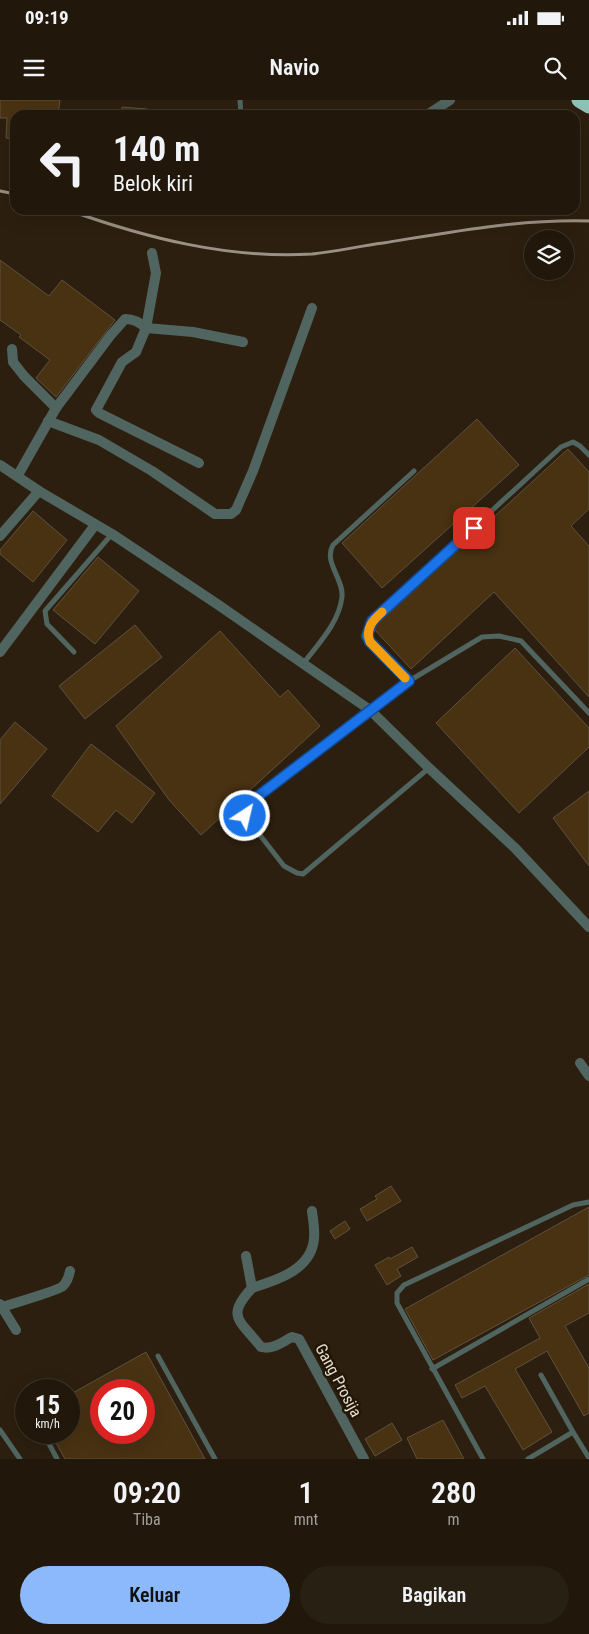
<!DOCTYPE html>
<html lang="id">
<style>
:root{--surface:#21170b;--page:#292014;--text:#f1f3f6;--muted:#a29f9d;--line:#3e362c;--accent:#8cb9fc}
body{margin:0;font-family:"Roboto Condensed",sans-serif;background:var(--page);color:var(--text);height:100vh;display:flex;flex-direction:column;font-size:19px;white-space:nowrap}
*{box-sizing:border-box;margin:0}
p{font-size:16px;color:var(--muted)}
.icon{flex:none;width:28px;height:28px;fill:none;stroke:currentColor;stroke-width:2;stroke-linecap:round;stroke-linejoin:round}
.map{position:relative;height:1359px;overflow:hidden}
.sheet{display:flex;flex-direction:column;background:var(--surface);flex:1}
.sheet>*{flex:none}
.hud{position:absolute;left:10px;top:10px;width:570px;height:105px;border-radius:15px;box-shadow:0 5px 20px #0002,0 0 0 1px var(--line);background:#21170b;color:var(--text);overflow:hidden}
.buttons{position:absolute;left:524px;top:130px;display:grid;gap:10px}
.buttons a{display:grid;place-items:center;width:50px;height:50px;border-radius:50%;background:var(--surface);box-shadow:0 5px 20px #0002,0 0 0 1px var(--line);font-size:25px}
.speed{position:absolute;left:15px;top:1279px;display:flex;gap:10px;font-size:25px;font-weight:700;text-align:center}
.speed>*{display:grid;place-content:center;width:65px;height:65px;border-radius:50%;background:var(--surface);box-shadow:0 5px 20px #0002,0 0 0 1px var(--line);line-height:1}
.speed small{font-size:12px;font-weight:400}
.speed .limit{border:8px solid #d22;background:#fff;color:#111}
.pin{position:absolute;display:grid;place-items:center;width:42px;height:42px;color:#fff;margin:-21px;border-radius:10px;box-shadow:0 2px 8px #0006}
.me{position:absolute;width:55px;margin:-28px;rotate:35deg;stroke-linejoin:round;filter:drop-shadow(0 0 4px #0008)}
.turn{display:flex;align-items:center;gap:18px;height:105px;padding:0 20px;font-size:22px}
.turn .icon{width:65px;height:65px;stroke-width:2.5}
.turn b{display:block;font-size:35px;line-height:42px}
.eta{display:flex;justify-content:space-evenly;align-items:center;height:85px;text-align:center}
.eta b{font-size:30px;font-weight:600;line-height:35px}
.cta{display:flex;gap:10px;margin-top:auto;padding:10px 20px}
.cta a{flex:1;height:58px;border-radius:30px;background:var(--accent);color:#111;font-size:20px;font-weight:600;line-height:58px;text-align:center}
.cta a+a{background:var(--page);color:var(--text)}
.status{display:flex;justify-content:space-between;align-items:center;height:35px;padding:0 25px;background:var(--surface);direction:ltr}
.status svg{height:14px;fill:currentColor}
header{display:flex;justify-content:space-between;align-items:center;height:65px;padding:0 20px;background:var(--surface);font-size:22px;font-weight:600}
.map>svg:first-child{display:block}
.building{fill:#493212;stroke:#5f513f;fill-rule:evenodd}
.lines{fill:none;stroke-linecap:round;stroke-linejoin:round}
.lane{stroke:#506560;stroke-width:5}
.street{stroke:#506560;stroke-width:10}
.highway{stroke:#8ec2b6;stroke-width:15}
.rail{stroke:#9a9083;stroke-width:3}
.route-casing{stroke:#114b97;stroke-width:12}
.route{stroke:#1a73e8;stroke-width:9}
.slow{stroke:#f59e0b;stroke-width:9}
.labels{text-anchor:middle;stroke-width:5;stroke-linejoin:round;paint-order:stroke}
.street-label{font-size:16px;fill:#e7ded4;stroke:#221606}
</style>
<div class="status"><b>09:19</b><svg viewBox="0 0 49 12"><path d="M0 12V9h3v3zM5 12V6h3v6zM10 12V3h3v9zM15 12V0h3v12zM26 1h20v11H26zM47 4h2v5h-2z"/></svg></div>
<header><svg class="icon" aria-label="menu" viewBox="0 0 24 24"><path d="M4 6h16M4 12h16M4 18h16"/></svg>Navio<svg class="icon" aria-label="search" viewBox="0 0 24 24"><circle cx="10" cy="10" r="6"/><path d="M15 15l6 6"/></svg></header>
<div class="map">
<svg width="589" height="1359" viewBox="0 0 589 1359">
<rect width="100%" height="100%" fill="#2c1f0f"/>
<g class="building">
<polygon points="0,0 60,0 58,15 15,15 15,39 6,38 7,18 0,18"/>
<polygon points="122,7 147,9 147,15 122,15"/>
<polygon points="0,160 49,196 62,180 115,220 56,297 36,278 50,260 19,237 21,235 0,220"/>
<polygon points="477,319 519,365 382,488 342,443"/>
<polygon points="568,349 589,372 589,409 571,426 589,446 589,597 494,492 411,569 374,529 374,527"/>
<polygon points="33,411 67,440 33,482 0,454 0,450"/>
<polygon points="98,457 139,491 95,544 53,510"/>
<polygon points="135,525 162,557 85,619 59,586"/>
<polygon points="220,531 280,597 288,590 320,626 201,735 169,700 116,626"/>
<polygon points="515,548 589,628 589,647 519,713 436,623"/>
<polygon points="15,622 47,649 0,704 0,640"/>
<polygon points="91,644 155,693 132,723 116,710 98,732 52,696"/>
<polygon points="589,691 589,766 553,718"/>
<polygon points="391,1086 401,1101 367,1121 360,1109 377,1099 375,1096"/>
<polygon points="589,1107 589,1175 433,1260 405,1209"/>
<polygon points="345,1121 350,1129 335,1139 330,1131"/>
<polygon points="412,1147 418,1157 397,1169 401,1176 387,1185 375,1165 389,1157 390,1159"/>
<polygon points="589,1184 589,1213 565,1226 589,1268 589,1313 584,1316 547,1251 515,1269 552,1332 523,1350 485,1286 462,1298 455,1285 540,1238 529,1218"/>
<path d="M146,1252L205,1359H65L50,1332H69V1295ZM101,1290H144V1332H101Z"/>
<polygon points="443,1320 464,1359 417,1359 407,1338"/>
<polygon points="392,1323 402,1340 375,1356 365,1339"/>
</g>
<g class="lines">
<g class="lane">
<polyline points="240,0 241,15"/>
<polyline points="74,552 47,524 45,511 112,434"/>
<path d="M303,564C318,544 339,523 342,497C344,479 323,462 333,445L414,371"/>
<polyline points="409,581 369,542 367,535 372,521 561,347 573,342 580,346 589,355"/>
<polyline points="429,668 303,774 297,773 284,766 245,716 245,711 257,697 409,581 482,537 499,536 521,541 589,613"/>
<polyline points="158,1256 215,1359"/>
<polyline points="432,1269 589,1179"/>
<polyline points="541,1275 573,1332 589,1358"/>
<polyline points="0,1330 20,1359"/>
<polyline points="43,1332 57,1359"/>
<polyline points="483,1359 397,1203 397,1193 404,1185 573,1105 589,1102"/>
<polyline points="528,1359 573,1332"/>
</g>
<g class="street">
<polyline points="427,15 450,0"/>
<polyline points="152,153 156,173 146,228 136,252 122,262 96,310 99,313 199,363"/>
<polyline points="12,249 13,262 24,276 56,308"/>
<polyline points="48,321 99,340 152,371 215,414 231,414 236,410 253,371 312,208"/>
<polyline points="0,365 39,391 112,434 220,506 370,610 429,668 515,748 589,827"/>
<path d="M18,375L56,308L110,236L125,219C134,219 139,222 146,228L193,232L243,242"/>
<polyline points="0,436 39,391"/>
<polyline points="0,552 95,425"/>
<polyline points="580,963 589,976"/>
<path d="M246,1156L252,1188C225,1217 240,1220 261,1247C273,1250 282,1242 292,1237L299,1239L364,1359"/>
<path d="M252,1188C277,1180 311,1170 314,1139C315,1130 313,1120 312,1111"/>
<polyline points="0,1204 16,1230"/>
<path d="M2,1207C12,1204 59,1190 63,1186C67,1182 69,1176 70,1171"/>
</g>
<polyline class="highway" points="579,0 589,6"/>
<g class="rail">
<polyline points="0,91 15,94"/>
<path d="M68,110C146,138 228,159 312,154C335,152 359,146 383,143C451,132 519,119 589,121"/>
</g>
</g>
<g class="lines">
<g class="route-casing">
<polyline id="route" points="245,716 246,711 257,697 409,581 370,542 367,536 372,521 474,428"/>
</g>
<use href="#route" class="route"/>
<path class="slow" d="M382,512C372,521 365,529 370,542L405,578"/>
</g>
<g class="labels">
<g class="street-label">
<text transform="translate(339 1280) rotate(62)" y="6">Gang Prosija</text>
</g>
</g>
</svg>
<div class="buttons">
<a><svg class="icon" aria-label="layers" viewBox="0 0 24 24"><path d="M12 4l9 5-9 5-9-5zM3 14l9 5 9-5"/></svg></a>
</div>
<div class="speed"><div>15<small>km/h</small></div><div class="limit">20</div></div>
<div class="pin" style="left:474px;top:428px;background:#d93025"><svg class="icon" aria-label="arrive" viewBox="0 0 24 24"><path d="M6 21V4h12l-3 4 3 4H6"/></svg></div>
<svg class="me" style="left:245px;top:716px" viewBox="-20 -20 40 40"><circle r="17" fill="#1a73e8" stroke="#fff" stroke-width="3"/><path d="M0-11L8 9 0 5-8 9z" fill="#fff"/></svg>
<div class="hud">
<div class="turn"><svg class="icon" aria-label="left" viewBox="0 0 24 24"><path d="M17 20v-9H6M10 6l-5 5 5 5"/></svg><div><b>140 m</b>Belok kiri</div></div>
</div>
</div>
<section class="sheet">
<div class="eta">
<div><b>09:20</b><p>Tiba</p></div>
<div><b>1</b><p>mnt</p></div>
<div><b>280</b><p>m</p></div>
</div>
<div class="cta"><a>Keluar</a><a>Bagikan</a></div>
</section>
